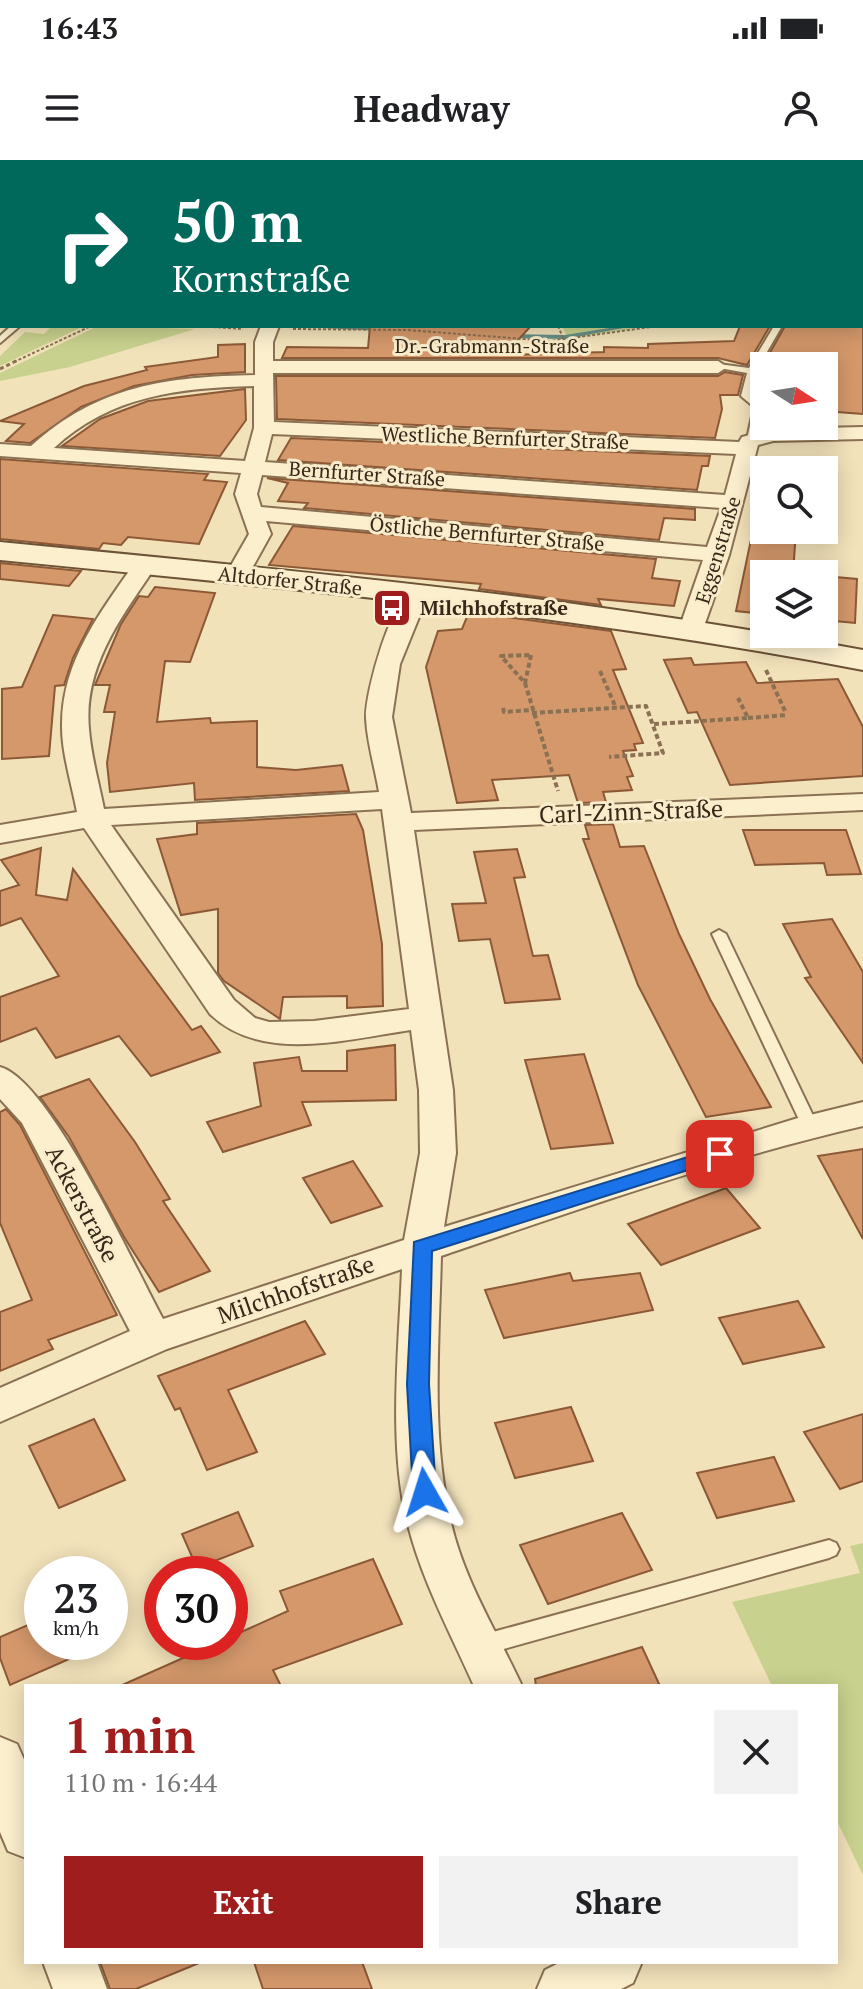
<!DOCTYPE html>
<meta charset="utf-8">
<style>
:root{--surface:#fff;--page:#f2f2f2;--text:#202124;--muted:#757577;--accent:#9f1d1d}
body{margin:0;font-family:"PT Serif",serif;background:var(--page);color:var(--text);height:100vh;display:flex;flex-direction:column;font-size:30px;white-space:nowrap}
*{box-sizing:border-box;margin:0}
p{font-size:26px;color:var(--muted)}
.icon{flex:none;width:44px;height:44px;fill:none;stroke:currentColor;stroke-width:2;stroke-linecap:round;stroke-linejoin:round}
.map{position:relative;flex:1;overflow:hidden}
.drawer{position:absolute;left:24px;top:1524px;width:814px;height:280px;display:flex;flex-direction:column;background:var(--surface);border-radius:0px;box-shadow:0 4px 20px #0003}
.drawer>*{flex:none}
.guide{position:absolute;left:0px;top:0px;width:864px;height:168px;box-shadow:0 4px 20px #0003;background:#00695c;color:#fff;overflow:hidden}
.needle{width:52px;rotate:102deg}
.fabs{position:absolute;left:750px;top:192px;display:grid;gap:16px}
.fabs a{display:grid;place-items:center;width:88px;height:88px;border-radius:0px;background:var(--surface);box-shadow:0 4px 20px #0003;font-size:40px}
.speed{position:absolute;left:24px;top:1396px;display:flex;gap:16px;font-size:40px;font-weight:700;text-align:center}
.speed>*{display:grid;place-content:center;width:104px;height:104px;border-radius:50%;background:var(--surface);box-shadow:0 4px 20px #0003;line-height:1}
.speed small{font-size:20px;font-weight:400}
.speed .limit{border:12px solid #d22;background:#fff;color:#111}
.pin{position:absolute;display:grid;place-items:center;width:68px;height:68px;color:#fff;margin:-34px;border-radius:16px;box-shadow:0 4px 12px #0006}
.me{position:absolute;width:88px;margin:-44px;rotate:354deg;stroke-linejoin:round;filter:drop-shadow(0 0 6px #0008)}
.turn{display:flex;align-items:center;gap:28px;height:168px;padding:0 40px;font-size:36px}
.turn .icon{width:104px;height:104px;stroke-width:2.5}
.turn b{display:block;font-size:56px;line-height:68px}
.round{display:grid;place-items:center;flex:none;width:84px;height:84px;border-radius:0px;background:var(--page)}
.summary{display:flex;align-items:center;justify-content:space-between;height:136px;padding:0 40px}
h1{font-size:48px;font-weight:600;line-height:60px;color:var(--accent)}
.action{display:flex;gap:16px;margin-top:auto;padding:16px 40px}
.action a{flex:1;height:92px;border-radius:0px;background:var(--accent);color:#fff;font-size:32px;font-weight:600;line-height:92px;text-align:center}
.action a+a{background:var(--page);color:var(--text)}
.status{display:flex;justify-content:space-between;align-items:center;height:56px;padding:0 40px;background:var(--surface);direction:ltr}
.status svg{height:22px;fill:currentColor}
header{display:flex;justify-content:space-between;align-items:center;height:104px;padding:0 40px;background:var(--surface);font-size:36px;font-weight:600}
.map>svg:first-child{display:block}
.green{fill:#c8d18d}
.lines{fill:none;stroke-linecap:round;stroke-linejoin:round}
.stream{fill:#669086;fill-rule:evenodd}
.building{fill:#d4986b;stroke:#8c5936;stroke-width:2}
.service-casing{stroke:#8a7153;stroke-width:4}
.minor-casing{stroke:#8a7153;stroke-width:4}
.secondary-casing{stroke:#6c5236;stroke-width:4}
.path-far2{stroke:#8a7153;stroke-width:2;stroke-dasharray:3 2;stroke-linecap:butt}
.path-far1{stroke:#8a7153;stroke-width:3;stroke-dasharray:4 3;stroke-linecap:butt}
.path{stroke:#8a7153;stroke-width:4;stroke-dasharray:5 3;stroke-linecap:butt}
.service{fill:#fcefce;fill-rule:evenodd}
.minor{fill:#fcefce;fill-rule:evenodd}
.secondary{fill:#fcefce;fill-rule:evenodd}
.route{fill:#1a73e8;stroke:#114b97;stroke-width:2}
.labels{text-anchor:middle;stroke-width:6;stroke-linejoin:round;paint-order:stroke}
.far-street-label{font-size:20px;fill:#382819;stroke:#f9ecca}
.far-poi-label{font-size:20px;font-weight:bold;fill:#382819;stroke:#f9ecca;text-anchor:start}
.street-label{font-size:24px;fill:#382819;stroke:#f9ecca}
</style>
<div class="status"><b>16:43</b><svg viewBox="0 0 49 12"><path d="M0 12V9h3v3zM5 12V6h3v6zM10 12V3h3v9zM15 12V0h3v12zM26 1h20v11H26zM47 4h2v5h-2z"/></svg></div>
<header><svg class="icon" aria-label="menu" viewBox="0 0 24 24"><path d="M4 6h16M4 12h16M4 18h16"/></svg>Headway<svg class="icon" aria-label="person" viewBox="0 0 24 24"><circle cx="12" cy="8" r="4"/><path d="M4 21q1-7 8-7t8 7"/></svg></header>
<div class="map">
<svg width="863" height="1829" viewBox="0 0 863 1829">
<rect width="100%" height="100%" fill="#f2e2ba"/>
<g class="green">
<polygon points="52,166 84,166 0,206 0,196 25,172 44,174"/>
<polygon points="98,166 195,169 70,207 0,221 0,213"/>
<polygon points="562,166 649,166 568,179"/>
<polygon points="863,1383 863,1715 836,1659 836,1526 772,1526 732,1442 860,1413 850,1386"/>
</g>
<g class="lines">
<g class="stream">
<rect x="862" y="123" width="1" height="4"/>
<polygon points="320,166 381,167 384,169 381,171 323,168"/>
<polygon points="622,166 634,166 565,179 509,178 506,176 509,174 565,175"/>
</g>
</g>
<g class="building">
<polygon points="370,166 531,166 504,195 604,192 604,187 648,188 648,184 734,181 740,166 770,166 747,205 718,198 282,198 287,187 368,188"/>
<polygon points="785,166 863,166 863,254 824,251 824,206 764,206 764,240 754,234 759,212"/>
<polygon points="245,184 245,212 192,215 134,226 81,247 30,283 6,281 24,264 0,261 84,226 147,210 145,207 218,197 218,185"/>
<polygon points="725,212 743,215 738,235 720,235 722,249 715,278 277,259 276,216 718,216"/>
<polygon points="245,229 246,260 220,296 62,286 100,259 148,241"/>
<polygon points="291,278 710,296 708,306 702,306 697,330 278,300"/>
<polygon points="0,299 208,314 204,320 227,322 199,384 128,377 121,385 103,383 99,389 0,379"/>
<polygon points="267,318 695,349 695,360 664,358 659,380 304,348 308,343 278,341 288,323"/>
<polygon points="293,366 656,399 652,418 680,421 674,446 598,439 601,445 479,429 481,424 269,405"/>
<polygon points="753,370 796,370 793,414 764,414 764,454 736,451"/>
<polygon points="0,403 81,411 69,426 0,419"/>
<polygon points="824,416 857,419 855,463 824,460"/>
<polygon points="155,427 215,433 190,502 165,501 157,562 210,558 211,563 257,561 257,607 296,610 342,605 349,631 195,640 194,623 110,632 107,603 115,552 104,552 110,525 95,525 121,464 139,436 148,437"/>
<polygon points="469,452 611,471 626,509 613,510 643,583 634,584 636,590 623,591 633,616 627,617 632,630 603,632 606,642 578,643 569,615 492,620 498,640 457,643 426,507 438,471 462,469"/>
<polygon points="53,455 93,459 73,498 64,525 55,526 49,596 2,599 2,529 22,527"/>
<polygon points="691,498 694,505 746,502 757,523 838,519 863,567 863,616 730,625 697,552 688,553 664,500"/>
<polygon points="356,654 363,670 382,784 383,846 347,848 347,836 283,837 280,859 224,821 218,813 218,749 181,755 157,679 197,674 197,663"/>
<polygon points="613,664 620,687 644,686 679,774 710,839 771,947 706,957 638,825 583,679 589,679 585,665"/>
<polygon points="743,670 846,670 861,714 827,715 824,703 755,705"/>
<polygon points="41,688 36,735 67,740 73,709 192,870 201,866 220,892 151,916 119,876 56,898 36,868 0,882 0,837 59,816 21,758 0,766 0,731 19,725 1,700"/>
<polygon points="517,689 525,717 514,718 533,796 548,795 560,839 505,843 490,779 459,781 452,744 486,743 474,692"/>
<polygon points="832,759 863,812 863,903 805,818 811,817 783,764"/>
<polygon points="395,885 396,940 302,942 311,965 223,992 207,962 261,946 254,903 299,897 302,911 347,911 347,891"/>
<polygon points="584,894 613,983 551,989 525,900"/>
<polygon points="89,919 135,982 170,1039 163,1041 210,1111 159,1132 124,1077 69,977 40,937"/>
<polygon points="6,949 20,965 117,1155 48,1180 53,1189 0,1211 0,1152 32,1140 0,1063 0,952"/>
<polygon points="863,989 863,1079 818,996"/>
<polygon points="353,1001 382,1046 331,1063 303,1018"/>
<polygon points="726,1028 760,1068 661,1105 628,1064"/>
<polygon points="570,1113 573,1121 640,1113 653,1150 504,1178 485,1130"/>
<polygon points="798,1141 824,1187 743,1204 719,1158"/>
<polygon points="305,1161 325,1194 228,1230 257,1292 207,1310 180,1248 175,1250 158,1216"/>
<polygon points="571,1247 593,1301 515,1318 495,1263"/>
<polygon points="863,1254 863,1321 840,1329 804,1272"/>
<polygon points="94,1259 125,1320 59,1348 29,1286"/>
<polygon points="774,1297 794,1341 717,1358 697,1313"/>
<polygon points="238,1352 253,1386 197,1408 182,1374"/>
<polygon points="622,1353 652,1410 548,1444 520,1385"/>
<polygon points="373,1399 402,1464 273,1510 281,1526 120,1526 219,1482 230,1482 230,1477 288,1451 280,1431"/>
<polygon points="42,1459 42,1482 108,1482 10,1525 0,1498 0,1477"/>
<polygon points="642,1487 660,1526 536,1526 535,1519"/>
<polygon points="100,1802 199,1802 199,1803 136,1829 110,1829"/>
<polygon points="254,1802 362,1802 372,1829 263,1829"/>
</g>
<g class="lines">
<g class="service-casing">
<g id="service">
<polygon points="853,0 860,0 860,1 854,2"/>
<rect x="0" y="69" width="2" height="5"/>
<rect x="862" y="132" width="1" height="4"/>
<polygon points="11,166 20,166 0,183 0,176"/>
<polygon points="774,166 782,166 756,211 751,235 764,246 757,279 752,282 747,279 754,247 741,236 747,213 714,207 718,204 749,208"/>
<polygon points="719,770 726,774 818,966 816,970 804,970 802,966 712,774"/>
<polygon points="829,1380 836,1383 839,1389 836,1395 829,1398 482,1495 474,1492 471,1485 474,1478 482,1475"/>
</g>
</g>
<g class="minor-casing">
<g id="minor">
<polygon points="108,0 131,0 132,2 109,2"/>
<polygon points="313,0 331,0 312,2"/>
<polygon points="0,58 2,59 2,69 0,68"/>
<path d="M261,166H279L273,182V201H718L727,207L718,213H273L274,262L739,282L742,277L773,269L863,267V279L773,281L758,285L729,395L703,469L691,476L679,469L703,400L266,361L271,374L245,421L237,423L225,416L249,374L235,334L241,313L0,296V284L31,286C99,225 166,217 255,215V182ZM254,226V268L245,301L54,288C111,235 180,228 254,226ZM272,274L736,294L725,335L265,302ZM262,315L721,348L707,387L261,347L257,334Z"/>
<path d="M144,399L156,406C123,455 83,506 89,569C91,596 99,623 104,649L379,632C375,608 367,582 366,558C365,533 392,434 416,428L428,435L400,504L392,557L411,653L863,634V650L414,670L453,930L456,993L444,1067L798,958L863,942V966C720,999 580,1049 441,1096C439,1182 431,1273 450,1358C462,1417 497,1472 522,1526H474C450,1472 421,1419 407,1361C388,1283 399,1188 402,1109L167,1189L0,1262V1228L130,1171L22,963L0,939V907C50,920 135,1108 163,1159L404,1080L420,993L419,930L411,870C347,879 262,904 210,854L84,668L0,683V665L77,652C72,625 62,594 62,567C61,501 101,452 136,401ZM382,649L409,849L314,861L269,862L255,858L234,840L111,665Z"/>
<polygon points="0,1577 17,1584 26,1604 26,1698 8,1691 0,1672"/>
<polygon points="43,1802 97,1802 107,1829 53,1829"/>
<polygon points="561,1802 640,1802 641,1804 633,1823 621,1829 537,1829 545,1810"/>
</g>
</g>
<g class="secondary-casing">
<g id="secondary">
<rect x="0" y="6" width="2" height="12"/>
<path d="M0,382C289,410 581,437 863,490V510C577,455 289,428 0,400Z"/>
</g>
</g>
<g class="path-far2">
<polyline points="481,0 495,2"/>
<polyline points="615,0 641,2"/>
<polyline points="676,0 706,2"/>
<polyline points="46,2 49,0"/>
<polyline points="198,166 243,169"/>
<polyline points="558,166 564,180"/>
<polyline points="293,169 407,170 550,181 658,166"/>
<polyline points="14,202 91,166"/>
</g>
<polyline class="path-far1" points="0,209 18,200"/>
<g class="path">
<polygon points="531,495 525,523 501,496"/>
<polyline points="766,510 785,551"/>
<polyline points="600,511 616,548"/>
<polyline points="525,523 558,631"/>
<polyline points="503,548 504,552 531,550"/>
<polyline points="532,553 646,546 663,593 609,597"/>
<polyline points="748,558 787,555"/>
<polyline points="654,564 748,558 738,538"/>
</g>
<use href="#service" class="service"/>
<use href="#minor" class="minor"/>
<use href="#secondary" class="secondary"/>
</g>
<polygon class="route" points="720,987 726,989 726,998 432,1091 429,1224 436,1332 433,1339 417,1339 413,1332 407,1224 414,1082"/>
<defs>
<g id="bus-square" transform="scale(2)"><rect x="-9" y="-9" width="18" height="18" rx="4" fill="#9f1d1d" stroke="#f9ecca"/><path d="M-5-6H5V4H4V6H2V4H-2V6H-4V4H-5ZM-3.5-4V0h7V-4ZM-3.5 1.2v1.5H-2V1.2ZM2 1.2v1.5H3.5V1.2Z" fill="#fff"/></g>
</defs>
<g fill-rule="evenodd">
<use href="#bus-square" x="392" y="448"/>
</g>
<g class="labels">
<g class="far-street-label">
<text x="492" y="193">Dr.-Grabmann-Straße</text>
<text transform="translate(505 278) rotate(2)" y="7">Westliche Bernfurter Straße</text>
<text transform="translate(367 314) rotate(4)" y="7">Bernfurter Straße</text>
<text transform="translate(487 374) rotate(5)" y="7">Östliche Bernfurter Straße</text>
<text transform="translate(718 390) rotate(-73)" y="7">Eggenstraße</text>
<text transform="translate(290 421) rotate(6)" y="7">Altdorfer Straße</text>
</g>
<g class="far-poi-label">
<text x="420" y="455">Milchhofstraße</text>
</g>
<g class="street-label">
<text transform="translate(631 652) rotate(-2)" y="8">Carl-Zinn-Straße</text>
<text transform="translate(82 1044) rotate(62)" y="8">Ackerstraße</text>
<text transform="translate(296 1130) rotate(-19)" y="8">Milchhofstraße</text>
</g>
</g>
</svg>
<div class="fabs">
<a><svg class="needle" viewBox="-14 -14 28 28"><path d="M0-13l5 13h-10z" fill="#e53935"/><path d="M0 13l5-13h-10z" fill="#757577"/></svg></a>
<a><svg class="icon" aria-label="search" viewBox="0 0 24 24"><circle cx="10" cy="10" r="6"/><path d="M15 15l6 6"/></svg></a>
<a><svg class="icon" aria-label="layers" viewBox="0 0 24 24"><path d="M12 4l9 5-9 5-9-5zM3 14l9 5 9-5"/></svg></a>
</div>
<div class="speed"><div>23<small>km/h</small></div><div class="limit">30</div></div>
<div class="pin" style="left:720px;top:994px;background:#d93025"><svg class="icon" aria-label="arrive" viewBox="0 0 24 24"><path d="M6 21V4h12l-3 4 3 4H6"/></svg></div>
<svg class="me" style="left:425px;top:1332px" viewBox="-20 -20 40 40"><path d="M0-17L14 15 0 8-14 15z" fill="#1a73e8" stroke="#fff" stroke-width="4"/></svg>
<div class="guide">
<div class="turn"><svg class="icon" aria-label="right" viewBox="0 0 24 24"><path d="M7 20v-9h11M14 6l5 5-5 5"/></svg><div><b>50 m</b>Kornstraße</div></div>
</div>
<section class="drawer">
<div class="summary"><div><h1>1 min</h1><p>110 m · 16:44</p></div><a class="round"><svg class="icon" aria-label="close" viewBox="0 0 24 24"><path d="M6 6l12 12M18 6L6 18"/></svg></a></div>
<div class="action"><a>Exit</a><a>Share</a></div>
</section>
</div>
